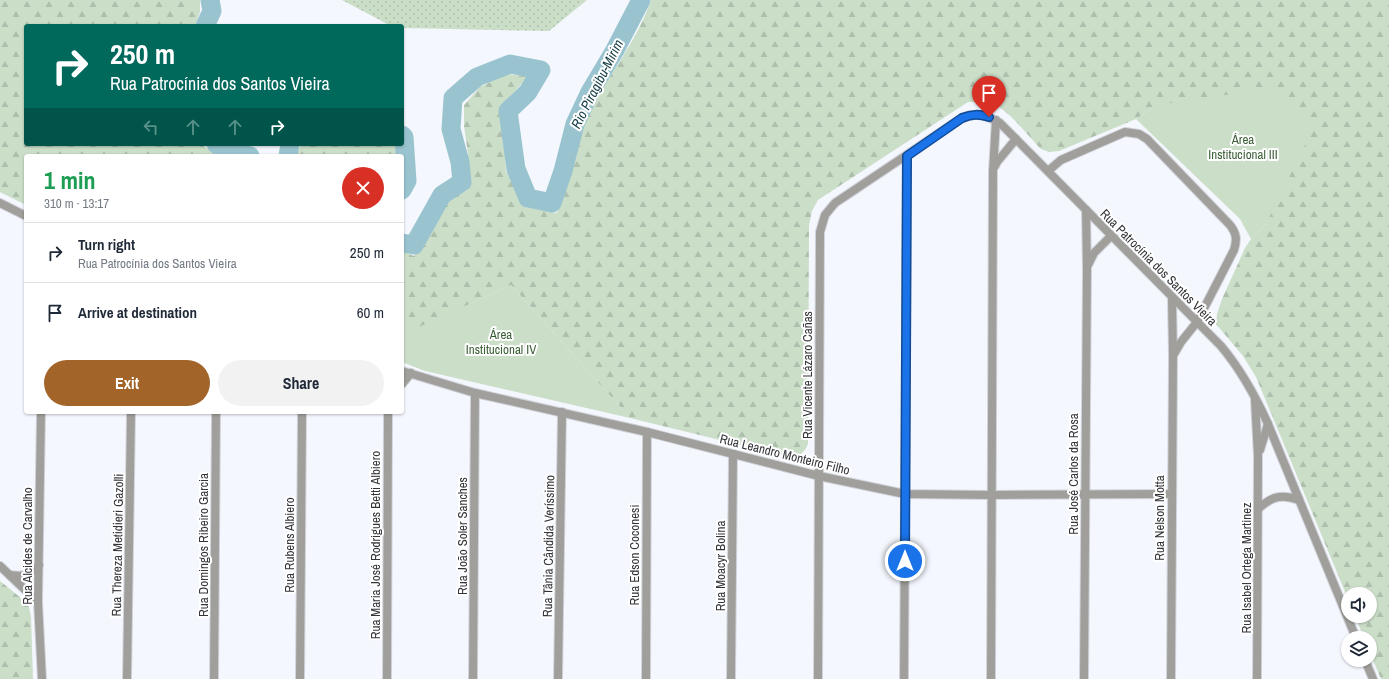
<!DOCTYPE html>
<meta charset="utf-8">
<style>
:root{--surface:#fff;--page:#f2f2f3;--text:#1f2937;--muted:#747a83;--line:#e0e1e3;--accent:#a26429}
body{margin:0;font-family:"Archivo Narrow",sans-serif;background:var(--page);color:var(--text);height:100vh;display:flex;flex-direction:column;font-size:15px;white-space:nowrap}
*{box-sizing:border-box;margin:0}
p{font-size:13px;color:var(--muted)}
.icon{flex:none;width:22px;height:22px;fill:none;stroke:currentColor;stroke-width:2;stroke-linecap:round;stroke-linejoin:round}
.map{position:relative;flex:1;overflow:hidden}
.details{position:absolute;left:24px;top:154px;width:380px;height:260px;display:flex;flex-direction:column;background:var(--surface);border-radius:4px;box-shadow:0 1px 3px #0004}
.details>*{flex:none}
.top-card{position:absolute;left:24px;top:24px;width:380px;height:122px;border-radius:4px;box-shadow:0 1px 3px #0004;background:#00695c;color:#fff;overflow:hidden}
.fabs{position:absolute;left:1341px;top:587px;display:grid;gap:8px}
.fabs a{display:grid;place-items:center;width:36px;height:36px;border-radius:50%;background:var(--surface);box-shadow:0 1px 3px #0004;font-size:20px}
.pin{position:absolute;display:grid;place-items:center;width:34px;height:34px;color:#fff;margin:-41px -17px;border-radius:50% 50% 50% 0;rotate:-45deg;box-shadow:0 0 4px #0007}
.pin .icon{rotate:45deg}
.me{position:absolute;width:44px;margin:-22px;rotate:0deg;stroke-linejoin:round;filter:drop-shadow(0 0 3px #0008)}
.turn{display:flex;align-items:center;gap:14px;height:84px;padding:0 20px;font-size:18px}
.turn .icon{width:52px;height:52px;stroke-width:2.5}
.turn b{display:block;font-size:28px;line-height:34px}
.lanes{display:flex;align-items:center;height:38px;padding:0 20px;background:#0003;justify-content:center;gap:20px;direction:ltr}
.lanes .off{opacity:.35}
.round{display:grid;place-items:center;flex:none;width:42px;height:42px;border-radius:21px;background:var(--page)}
.headline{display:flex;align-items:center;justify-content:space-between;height:68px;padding:0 20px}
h1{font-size:24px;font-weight:700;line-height:30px;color:#1e9e55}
.primary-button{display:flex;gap:8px;margin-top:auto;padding:8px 20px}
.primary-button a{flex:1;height:46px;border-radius:24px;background:var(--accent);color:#fff;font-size:16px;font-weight:700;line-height:46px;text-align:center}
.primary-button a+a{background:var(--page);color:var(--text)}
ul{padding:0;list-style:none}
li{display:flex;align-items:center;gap:12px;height:60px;padding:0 20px;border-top:1px solid var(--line)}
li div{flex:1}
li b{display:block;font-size:15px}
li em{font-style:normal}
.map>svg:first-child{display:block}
.grass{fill:url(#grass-dots)}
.forest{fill:url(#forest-firs)}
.park{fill:#cbdec8}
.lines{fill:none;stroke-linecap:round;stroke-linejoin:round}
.river{stroke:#99c4cf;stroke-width:19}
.minor-casing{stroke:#d1d4db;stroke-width:10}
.minor{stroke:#a09f9b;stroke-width:8}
.route-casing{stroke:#114b97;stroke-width:10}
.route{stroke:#1a73e8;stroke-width:7}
.labels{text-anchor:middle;stroke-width:4;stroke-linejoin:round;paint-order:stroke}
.park-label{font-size:13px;fill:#3a5e35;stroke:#fff}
.street-label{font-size:13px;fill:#343539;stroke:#fff}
.water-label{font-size:14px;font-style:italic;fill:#153d46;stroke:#fff}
</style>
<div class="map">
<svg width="1389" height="679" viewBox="0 0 1389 679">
<defs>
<pattern id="grass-dots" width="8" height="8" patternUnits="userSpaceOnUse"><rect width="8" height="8" fill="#cbdec8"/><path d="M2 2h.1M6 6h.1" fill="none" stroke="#afbfad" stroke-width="1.8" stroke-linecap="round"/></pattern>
<pattern id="forest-firs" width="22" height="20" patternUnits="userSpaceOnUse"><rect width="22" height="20" fill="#cbdec8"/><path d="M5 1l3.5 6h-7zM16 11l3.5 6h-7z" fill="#afbfad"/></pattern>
</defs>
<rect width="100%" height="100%" fill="#f4f7fe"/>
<polygon class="grass" points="342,0 587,0 549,31 402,28 402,26 391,26"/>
<g class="forest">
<polygon points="0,0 200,0 200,12 195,26 26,26 26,144 200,144 219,156 26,156 26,205 0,192"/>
<path d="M651,0H1389V679H1381L1370,653V638H1364L1355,616H1370V594H1348V599L1256,377L1243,356L1216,324L1217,314L1222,299L1245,248L1251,239L1266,224L1158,105L1136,119L1059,151L1049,152L1041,149C1029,137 1009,110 993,104C986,101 976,102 968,102L818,200L812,211L809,225L808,444C805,451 801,455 794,458L630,418L511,285L407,333L402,340V251L414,256L448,200L468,190V154L464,126V105L480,87L506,74L529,76L502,105L506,171L526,207L557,213C563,195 570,177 576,158C579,148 578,136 583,126C602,82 636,45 651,0Z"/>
<polygon points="301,144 395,144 397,156 296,156"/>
<polygon points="0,581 21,598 29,607 31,617 33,679 0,679"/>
</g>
<g class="park">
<polygon points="1279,87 1316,123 1266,224 1251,239 1240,219 1136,119 1158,105"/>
<polygon points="511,285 630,418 425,371 402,362 402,340 406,333"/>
</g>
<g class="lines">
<g class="river">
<polyline points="205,26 212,11 210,0"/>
<polyline points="402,135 404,137 407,181 402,190"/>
<polyline points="216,144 223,149 250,156"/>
<polyline points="288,156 290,144"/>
<polyline points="402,243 414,245 442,195 462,182 460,162 451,129 453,98 477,77 510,64 541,70 528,92 508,111 516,169 528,198 552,203 563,171 575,124 590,92 615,50 641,0"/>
</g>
<g class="minor-casing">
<g id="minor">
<polyline points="995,166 997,162 1016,139"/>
<path d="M1048,171L1061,160L1125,132L1139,134L1147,139L1230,225C1237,234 1237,240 1234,250L1197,322L1181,342L1174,354"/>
<polyline points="0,203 26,216"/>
<polyline points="1088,265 1094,253 1111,236"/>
<polyline points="402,371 475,393 647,432 819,476 905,494 992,495 1171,494"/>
<polyline points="402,384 411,373"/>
<polyline points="1255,400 1258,456 1257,679"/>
<polyline points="41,412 38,602 42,679"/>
<polyline points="1260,450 1268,424"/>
<path d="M1258,509C1272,496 1281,494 1299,500"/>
<polyline points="0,566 38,602"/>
<path d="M10,575C23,577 31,576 39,565"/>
<polyline points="1365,660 1373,679"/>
<polyline points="127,679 131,412"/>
<polyline points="214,679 216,412"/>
<polyline points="300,679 302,412"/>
<polyline points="387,679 388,412"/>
<polyline points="473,679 475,393"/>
<polyline points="558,679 562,412"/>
<polyline points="646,679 647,432"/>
<polyline points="731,679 733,454"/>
<path d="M818,679L820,232L825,215L835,203L962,118C977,112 986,115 1000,123L1221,346C1241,370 1255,395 1268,424L1356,638"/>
<polyline points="904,679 907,156"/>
<polyline points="991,679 993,171 996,120"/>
<polyline points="1084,679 1087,270 1086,210"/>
<polyline points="1171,679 1173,357 1172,297"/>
</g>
</g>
<use href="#minor" class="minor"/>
</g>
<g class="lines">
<g class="route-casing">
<path id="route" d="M905,561L907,156L962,118C972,114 979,114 989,117"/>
</g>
<use href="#route" class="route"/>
</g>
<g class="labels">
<g class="park-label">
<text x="1243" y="144">Área<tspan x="1243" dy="15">Institucional III</tspan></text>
<text x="501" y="339">Área<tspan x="501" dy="15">Institucional IV</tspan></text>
</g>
<g class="street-label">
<text transform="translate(1159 267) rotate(45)" y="5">Rua Patrocínia dos Santos Vieira</text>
<text transform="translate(807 375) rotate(-90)" y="5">Rua Vicente Lázaro Cañas</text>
<text transform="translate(785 454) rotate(14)" y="5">Rua Leandro Monteiro Filho</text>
<text transform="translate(1073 474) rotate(-90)" y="5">Rua José Carlos da Rosa</text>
<text transform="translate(1159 518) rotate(-90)" y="5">Rua Nelson Motta</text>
<text transform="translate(462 536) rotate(-90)" y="5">Rua João Soler Sanches</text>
<text transform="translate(117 545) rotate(-89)" y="5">Rua Thereza Metidieri Gazolli</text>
<text transform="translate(203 545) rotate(-90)" y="5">Rua Domingos Ribeiro Garcia</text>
<text transform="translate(289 545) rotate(-90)" y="5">Rua Rubens Albiero</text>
<text transform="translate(375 545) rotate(-90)" y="5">Rua Maria José Rodrigues Betti Albiero</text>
<text transform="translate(27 546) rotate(-90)" y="5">Rua Alcides de Carvalho</text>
<text transform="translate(548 546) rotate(-89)" y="5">Rua Tânia Cândida Veríssimo</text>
<text transform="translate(634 555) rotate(-90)" y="5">Rua Edson Coconesi</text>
<text transform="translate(720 566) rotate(-90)" y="5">Rua Moacyr Bolina</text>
<text transform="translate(1246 568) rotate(-90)" y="5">Rua Isabel Ortega Martinez</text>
</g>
<g class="water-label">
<text transform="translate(597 84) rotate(-63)" y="5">Rio Piragibu-Mirim</text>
</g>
</g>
</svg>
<div class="fabs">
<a><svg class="icon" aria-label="sound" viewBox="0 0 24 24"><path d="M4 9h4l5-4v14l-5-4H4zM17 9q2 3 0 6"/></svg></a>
<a><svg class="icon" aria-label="layers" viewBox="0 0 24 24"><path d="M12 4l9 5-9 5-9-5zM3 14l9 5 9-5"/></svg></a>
</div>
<div class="pin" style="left:989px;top:117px;background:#d93025"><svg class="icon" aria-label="arrive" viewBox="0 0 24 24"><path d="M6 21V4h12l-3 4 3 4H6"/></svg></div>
<svg class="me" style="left:905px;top:561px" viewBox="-20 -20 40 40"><circle r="17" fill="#1a73e8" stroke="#fff" stroke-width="3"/><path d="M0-11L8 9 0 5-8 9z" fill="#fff"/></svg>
<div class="top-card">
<div class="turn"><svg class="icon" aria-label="right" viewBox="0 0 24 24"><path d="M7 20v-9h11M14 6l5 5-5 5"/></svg><div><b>250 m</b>Rua Patrocínia dos Santos Vieira</div></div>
<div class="lanes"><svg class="icon off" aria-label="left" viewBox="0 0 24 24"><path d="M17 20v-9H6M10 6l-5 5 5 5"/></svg><svg class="icon off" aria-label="ahead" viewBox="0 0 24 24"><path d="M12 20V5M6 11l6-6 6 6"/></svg><svg class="icon off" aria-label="ahead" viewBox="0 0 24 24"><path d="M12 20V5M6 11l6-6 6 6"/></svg><svg class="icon" aria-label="right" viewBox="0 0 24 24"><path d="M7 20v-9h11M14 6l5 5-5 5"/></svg></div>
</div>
<section class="details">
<div class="headline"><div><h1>1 min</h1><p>310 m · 13:17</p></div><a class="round" style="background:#d93025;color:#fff"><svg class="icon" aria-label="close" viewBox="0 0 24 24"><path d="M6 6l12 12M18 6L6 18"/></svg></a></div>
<ul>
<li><svg class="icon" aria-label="right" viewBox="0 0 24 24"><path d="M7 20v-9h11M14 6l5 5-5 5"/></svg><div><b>Turn right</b><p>Rua Patrocínia dos Santos Vieira</p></div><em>250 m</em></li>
<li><svg class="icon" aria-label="arrive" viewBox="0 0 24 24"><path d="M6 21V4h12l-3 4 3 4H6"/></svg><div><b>Arrive at destination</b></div><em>60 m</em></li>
</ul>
<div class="primary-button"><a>Exit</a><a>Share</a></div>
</section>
</div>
